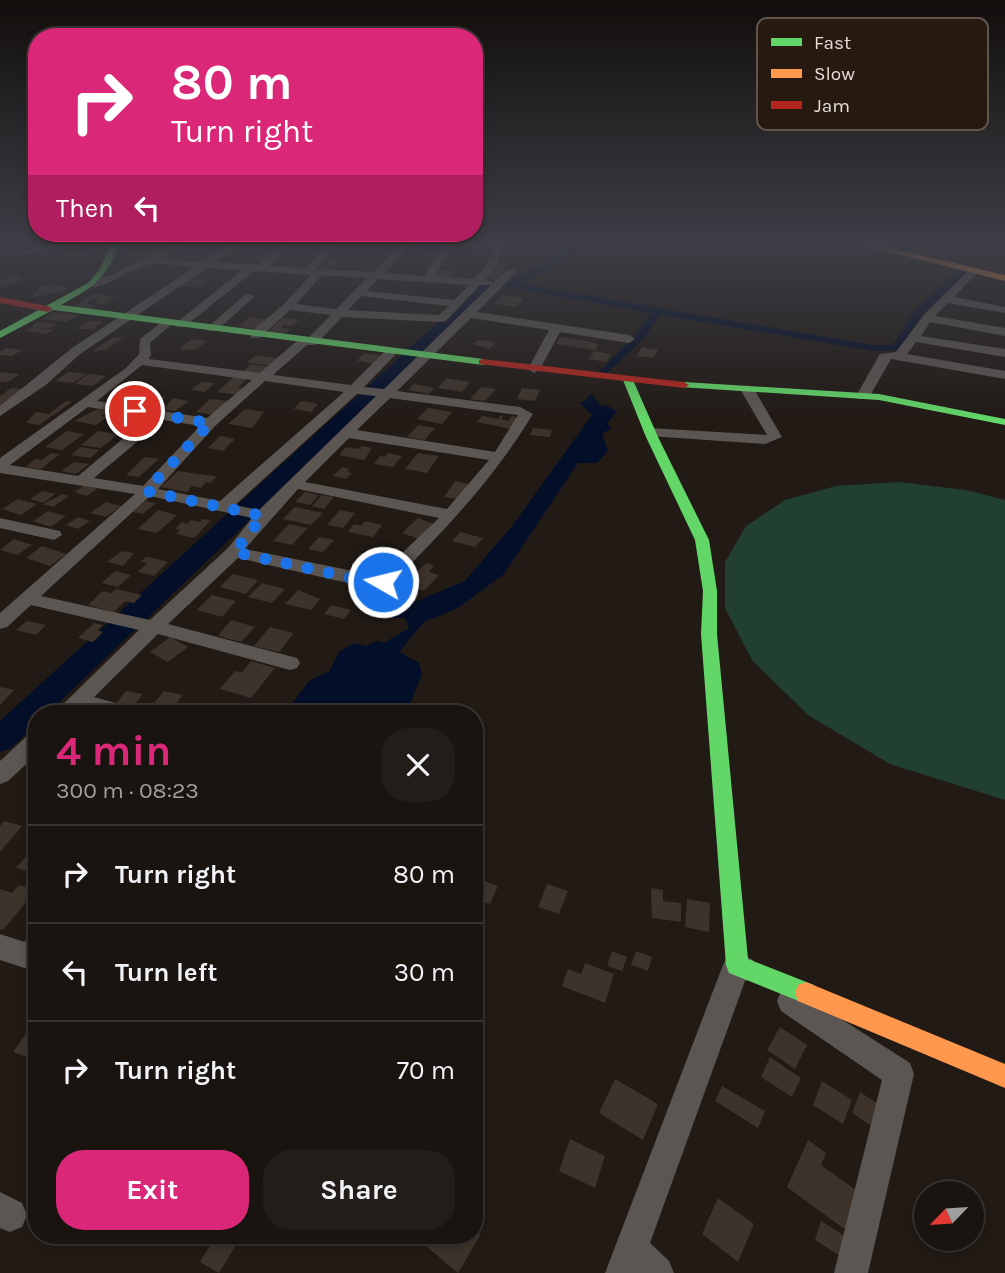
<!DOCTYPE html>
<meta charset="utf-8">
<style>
:root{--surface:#191410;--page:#221d19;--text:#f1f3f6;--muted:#9f9e9f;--line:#373330;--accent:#db2777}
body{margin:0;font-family:Karla,sans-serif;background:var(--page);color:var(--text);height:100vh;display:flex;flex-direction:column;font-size:26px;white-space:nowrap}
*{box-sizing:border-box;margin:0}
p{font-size:23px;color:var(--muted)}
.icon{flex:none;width:38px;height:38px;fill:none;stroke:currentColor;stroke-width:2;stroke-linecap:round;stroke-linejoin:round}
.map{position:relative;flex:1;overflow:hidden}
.details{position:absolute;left:28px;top:705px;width:455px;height:539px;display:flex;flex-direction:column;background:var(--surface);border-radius:28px;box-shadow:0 4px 10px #0003,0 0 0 2px var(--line)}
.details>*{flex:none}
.top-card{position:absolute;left:28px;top:28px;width:455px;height:214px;border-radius:28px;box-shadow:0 4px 10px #0003,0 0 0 2px var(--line);background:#db2777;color:#fff;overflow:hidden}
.needle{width:46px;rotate:245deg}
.fabs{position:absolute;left:914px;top:1181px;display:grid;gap:14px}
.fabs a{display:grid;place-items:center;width:70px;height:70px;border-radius:50%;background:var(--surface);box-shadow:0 4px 10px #0003,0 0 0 2px var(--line);font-size:35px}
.pin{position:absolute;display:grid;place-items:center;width:60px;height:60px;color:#fff;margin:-30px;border:4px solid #fff;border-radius:50%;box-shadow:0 2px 7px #0007}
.me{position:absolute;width:77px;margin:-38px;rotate:278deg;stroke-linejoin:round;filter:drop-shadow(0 0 5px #0008)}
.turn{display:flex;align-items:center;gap:24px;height:147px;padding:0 28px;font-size:32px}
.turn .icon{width:91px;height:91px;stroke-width:2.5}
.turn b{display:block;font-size:49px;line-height:60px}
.then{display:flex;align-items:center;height:66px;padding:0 28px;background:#0003;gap:14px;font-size:26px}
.round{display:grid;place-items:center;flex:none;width:74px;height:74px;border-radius:28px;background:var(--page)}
.overview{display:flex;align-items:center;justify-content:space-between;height:119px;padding:0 28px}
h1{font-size:42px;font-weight:700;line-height:52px;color:var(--accent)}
.cta{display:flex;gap:14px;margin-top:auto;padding:14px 28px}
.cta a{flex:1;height:80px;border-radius:28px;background:var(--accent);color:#fff;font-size:28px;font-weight:700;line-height:80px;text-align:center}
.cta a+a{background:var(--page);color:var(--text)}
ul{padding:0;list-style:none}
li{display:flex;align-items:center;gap:21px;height:98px;padding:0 28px;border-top:2px solid var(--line)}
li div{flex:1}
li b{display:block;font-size:26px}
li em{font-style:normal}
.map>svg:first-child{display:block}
.industrial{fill:#2e1d1c}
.green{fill:#224032}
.water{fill:#030e28}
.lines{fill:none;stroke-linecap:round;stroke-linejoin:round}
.canal{fill:#030e28;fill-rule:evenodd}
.river{fill:#030e28;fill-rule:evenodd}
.building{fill:#3d332b}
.lane{fill:#5c5652;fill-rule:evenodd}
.street{fill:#5c5652;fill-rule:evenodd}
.fast{fill:#63d668;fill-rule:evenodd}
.slow{fill:#ff974d;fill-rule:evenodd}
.jam{fill:#b3261e;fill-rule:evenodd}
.route{stroke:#1a73e8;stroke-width:12;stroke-dasharray:0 21.6}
.key{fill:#261910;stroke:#60544b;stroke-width:2}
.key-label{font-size:19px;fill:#e6dcd6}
</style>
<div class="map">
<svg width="1005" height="1273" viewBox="0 0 1005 1273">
<rect width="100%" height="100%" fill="#211a15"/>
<polygon class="industrial" points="844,242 1005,242 1005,284 966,274"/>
<polygon class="green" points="898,482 966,490 1005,500 1005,800 890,764 808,715 752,660 725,608 725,562 746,526 785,500 836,486"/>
<polygon class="water" points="591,393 600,405 608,406 617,412 607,423 611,428 602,434 608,451 597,463 578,463 504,574 458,608 424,622 399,652 419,663 422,674 406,714 284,714 310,680 329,672 339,652 354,643 367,646 376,641 384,643 409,628 405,618 391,618 393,611 465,581 513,525 592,415 579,402 585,401"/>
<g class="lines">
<polygon class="canal" points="586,242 596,242 522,284 872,345 893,345 916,309 961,268 969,270 924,313 900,350 872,351 660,315 641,342 603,377 599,376 599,372 633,338 651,313 499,286"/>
<polygon class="river" points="486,281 491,283 494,286 491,289 47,714 37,714 37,724 11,748 0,752 0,721 481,283"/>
</g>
<g class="building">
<polygon points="72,247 74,253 85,251 86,255 62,258 60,248"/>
<polygon points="435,247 447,247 439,258 423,256"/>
<polygon points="130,250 160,250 153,257 123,256"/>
<polygon points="331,259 342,260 329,271 318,270"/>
<polygon points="494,265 506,266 498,280 486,279"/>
<polygon points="437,269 458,271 451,279 430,277"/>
<polygon points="18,275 23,279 0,288 0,280"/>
<polygon points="191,279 199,280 208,281 200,287 181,286"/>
<polygon points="54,284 66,287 67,291 34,297 32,292 38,291 39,287"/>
<polygon points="95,294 115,297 104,304 93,303 100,299 93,298 86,304 98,305 89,310 72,309 84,300 80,300"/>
<polygon points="503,295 524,298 516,307 495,304"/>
<polygon points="54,312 79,315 67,322 41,319"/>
<polygon points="249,317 268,319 257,329 238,327"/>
<polygon points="282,318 299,320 292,326 283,325 281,328 290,329 286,333 268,332"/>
<polygon points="89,321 103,321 94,329 77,329"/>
<polygon points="37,322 58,324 51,328 37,327 53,330 46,334 27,331"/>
<polygon points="114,337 123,338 105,350 92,351"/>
<polygon points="561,337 591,342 599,345 595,350 556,344"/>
<polygon points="192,339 207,341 195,350 179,349"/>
<polygon points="478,340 496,342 490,349 473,344"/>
<polygon points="642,347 658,350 653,358 637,356"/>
<polygon points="6,348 22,350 12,356 0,355 0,352"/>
<polygon points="594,351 611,354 606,362 589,359"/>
<polygon points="364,353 382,356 375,364 357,361"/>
<polygon points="257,355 280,359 271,366 247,362"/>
<polygon points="251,364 270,367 261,374 243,371"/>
<polygon points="0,372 20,374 8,382 0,382"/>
<polygon points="68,372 86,374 73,383 55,381"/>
<polygon points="88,374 106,376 93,386 75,384"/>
<polygon points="235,376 249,377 238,387 245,388 238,395 217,392"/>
<polygon points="446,378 470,382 462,392 438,388"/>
<polygon points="201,382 215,383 205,392 191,390"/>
<polygon points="414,384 434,388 429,394 408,390"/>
<polygon points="481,387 496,389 485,401 470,399"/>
<polygon points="11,388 23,389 0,410 0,396"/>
<polygon points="522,388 540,390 535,401 517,399"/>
<polygon points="147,394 165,397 156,404 138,402"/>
<polygon points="173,398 189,401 175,411 163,410"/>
<polygon points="210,399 228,401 214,415 196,412"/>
<polygon points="66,401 72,402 39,425 26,423 36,412 49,414"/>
<polygon points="301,401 318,404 311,412 294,409"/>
<polygon points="428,408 452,412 442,424 417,419"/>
<polygon points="98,409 110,412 100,416 107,417 96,425 74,421"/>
<polygon points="245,409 264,412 252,428 228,424"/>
<polygon points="501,415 503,416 501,419 508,421 512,416 519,418 511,429 477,422 482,416 498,419"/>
<polygon points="418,425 435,428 425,440 407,437"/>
<polygon points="533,428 552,430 550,437 530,435"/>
<polygon points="67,431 84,434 62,450 45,447"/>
<polygon points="98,431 118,434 101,448 81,445"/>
<polygon points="220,436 235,439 223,451 208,448"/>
<polygon points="362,446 372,448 364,460 339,455 346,447 358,449"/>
<polygon points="80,447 100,450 90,458 71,455"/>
<polygon points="51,453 60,454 41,469 26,467 35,459 42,460"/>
<polygon points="388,453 402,456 393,467 374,464 380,456 385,457"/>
<polygon points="418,453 439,456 427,473 405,469"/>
<polygon points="145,457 159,459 139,477 126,475"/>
<polygon points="74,462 89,464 76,474 61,471"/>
<polygon points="342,467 350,469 347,472 352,473 346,479 333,476"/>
<polygon points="178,471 206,475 217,476 210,483 206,482 201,488 192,486 187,492 161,487"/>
<polygon points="455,481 469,484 458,499 444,497"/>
<polygon points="85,485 97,489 87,496 74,492"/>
<polygon points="42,491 55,494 43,503 30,499"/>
<polygon points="305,492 319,495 310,505 295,502"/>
<polygon points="63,494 69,496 53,507 43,504"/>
<polygon points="322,495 334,497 324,509 312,506"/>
<polygon points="18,499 37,504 21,515 2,509"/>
<polygon points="145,501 156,503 143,514 133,512"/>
<polygon points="106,502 121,506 106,517 90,513"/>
<polygon points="295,507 323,513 311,525 283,519"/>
<polygon points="158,510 177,515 157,533 138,529"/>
<polygon points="340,510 355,513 343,528 327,525"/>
<polygon points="48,511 66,516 51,527 33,521"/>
<polygon points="78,517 90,521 78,529 66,525"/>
<polygon points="418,518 434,524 419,539 402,533"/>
<polygon points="203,519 211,520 194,538 176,534 180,530 175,529 182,522 187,524 191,520 200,522"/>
<polygon points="365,521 382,525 373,537 348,532 354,524 361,526"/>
<polygon points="289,524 308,528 292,545 273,541"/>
<polygon points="460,532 483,538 475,547 452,541"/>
<polygon points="319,537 334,540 323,552 308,549"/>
<polygon points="14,539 32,545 17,555 0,550"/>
<polygon points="42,546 66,554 50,566 26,558"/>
<polygon points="122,551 134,553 123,566 107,562"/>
<polygon points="373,554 390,558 376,576 359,572 362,567 356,566 360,560 367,561"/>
<polygon points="146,557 158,559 168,562 154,576 138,572 147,563 141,561"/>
<polygon points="426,563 434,565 429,572 439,575 424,591 404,584"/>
<polygon points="115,571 131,575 118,587 102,583"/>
<polygon points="233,574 258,580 246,594 220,587"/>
<polygon points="262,583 285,589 272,603 248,597"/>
<polygon points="116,589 142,595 134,603 125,601 114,612 88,605 103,591 111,593"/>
<polygon points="298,590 320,599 311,610 285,604"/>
<polygon points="212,595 236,601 222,617 197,610"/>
<polygon points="331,605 351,610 344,619 324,614"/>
<polygon points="231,620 255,627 241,642 218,636"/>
<polygon points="27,621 46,625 36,635 16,630"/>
<polygon points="94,623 103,625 97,630 103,632 93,642 78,638"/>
<polygon points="270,627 294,633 279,652 254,646"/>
<polygon points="170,637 188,647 168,662 150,652"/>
<polygon points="251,661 275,668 251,698 220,689 235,671 242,672"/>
<polygon points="0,687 14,690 0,705"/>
<polygon points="126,691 143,694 131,709 114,706"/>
<polygon points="164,691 183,695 170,712 151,707"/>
<polygon points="209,704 237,714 199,714"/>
<polygon points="4,821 22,826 0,852 0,826"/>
<polygon points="37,844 37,874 16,868"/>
<polygon points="482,880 498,886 490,904 474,898"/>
<polygon points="547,884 568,891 559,914 538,907"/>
<polygon points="19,885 36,890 3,930 0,929 0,889 12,893"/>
<polygon points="651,888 663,890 663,901 681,903 681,922 652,918"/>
<polygon points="687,899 710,903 709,932 685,927"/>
<polygon points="37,925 37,948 22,943"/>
<polygon points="612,951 627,957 622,971 607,966"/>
<polygon points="636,951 652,957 648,971 631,965"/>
<polygon points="585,963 614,974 605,1003 562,986 568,969 581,974"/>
<polygon points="780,1027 807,1045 795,1069 767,1050"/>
<polygon points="30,1028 37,1030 37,1054 33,1059 13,1052"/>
<polygon points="770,1057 801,1078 792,1097 761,1077"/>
<polygon points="615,1079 658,1104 643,1140 599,1113"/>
<polygon points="822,1081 852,1100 843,1124 813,1105"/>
<polygon points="722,1086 765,1111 758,1128 715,1101"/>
<polygon points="860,1092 880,1105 871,1126 852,1113"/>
<polygon points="570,1139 605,1156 595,1188 559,1171"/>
<polygon points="808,1140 826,1153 821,1165 861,1194 847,1231 787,1187"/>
<polygon points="718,1198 754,1224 738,1262 702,1234"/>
<polygon points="821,1221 851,1240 845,1259 815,1240"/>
<polygon points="474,1228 481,1234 458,1273 426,1246 433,1236 474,1236"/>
<polygon points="216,1236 222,1236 236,1245 219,1273 200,1262"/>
</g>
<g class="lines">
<polygon class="lane" points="876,242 895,242 887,245"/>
<g class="street">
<polygon points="69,242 92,242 14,256 9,253"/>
<path d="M176,242H188L159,259L203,262L233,242H244L215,262L258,265L285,242H296L269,266L306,268L329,242H339L316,269L373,272L404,242H414L384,273L424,276L445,246L424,245L419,242H506L497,265L485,280L492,281V284L508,269L517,271L477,312L629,335L635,339L629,343L560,332L540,369L534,373L528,369L549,330L471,318L397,391L520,407L533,414C492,481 444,531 389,586L370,588L238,558L168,624L297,658L300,663L297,668L290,670L158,634L94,697L134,708L138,714H100L82,709L77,714H53L139,630L31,605L7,627L0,629V613L135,494L0,473V458L126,368L139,354L140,339L163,321L173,323L150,343L151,355L149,359L260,373L300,338H308L331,315L290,310L259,338H251V332L284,304L311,275L254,271L184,327H176V323L242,270L207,268L80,354L47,384L0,416V406L72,348L195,267C181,266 163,262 150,264C129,267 110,289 87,287V283L116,273ZM455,245L494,248L487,264L474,279L434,276ZM322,275L367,278L336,309L296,304ZM378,279L469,285L454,300L367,291ZM480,285H491L384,389L364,387L395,355V349H387L351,385L273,375L307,345H315L342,317L442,322L446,321ZM361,296L449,306L439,315L348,310ZM142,365L252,380L207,418L97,401ZM265,381L344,392L220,501L158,489L215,426ZM357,394L376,396L259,510L235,505ZM390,398L517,415H518L495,452L357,430ZM88,407L149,417L78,476L10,465ZM163,420L200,426L143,486L94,478ZM349,438L489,460L447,509L305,482ZM298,489L439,518L378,576L245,549ZM150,496L252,518L228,548L150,620L41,596Z"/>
<polygon points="970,269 979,271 954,297 1005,307 1005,313 948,303 935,316 1005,328 1005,336 930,322 921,336 1005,349 1005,357 916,342 907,354 1005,371 1005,379 891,359 868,399 858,399 856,396 880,354 896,352 923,316"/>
<polygon points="246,294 255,296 216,331 208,331 208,327"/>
<polygon points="747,385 754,389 782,437 765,444 650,436 643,432 650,428 767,435 740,389"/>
<polygon points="0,518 60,531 62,535 54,540 0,528"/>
<polygon points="37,732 37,754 8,781 0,784 0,761 29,734"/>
<polygon points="0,934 37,946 37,972 0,960"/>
<polygon points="737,952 753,960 757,969 753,978 745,981 650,1243 669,1261 674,1273 605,1273 723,965 727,956"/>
<polygon points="791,987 910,1063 914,1074 868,1273 834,1273 882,1080 781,1011 777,1001 781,991"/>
<polygon points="0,1192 22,1203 27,1215 22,1227 10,1232 0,1228"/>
</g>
<g class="fast">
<path d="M112,242H120C104,281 97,285 61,305L483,359L488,362L483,365L53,310L0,338V331L88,283L100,269Z"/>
<polygon points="624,378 633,380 658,437 709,540 717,591 717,634 748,959 814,985 817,993 814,1001 806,1004 729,973 726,965 701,634 703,591 695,540 646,437 623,380"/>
<polygon points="684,382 879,394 1005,419 1005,425 879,400 680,387 680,383"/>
</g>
<g class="slow">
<polygon points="850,242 863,242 1005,275 1005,281"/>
<polygon points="806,982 1005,1064 1005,1088 798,1001 795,993 798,985"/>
</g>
<g class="jam">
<polygon points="0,297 48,306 53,309 48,312 0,303"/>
<polygon points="483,359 684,382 689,385 684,388 479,364 479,360"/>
</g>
</g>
<linearGradient id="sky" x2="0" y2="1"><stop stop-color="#120e0c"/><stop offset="0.58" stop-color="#3d3e46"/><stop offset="1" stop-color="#3d3e46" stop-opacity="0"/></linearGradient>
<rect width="1005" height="420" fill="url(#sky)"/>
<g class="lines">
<polyline class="route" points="135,411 210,423 146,491 263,516 234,552 370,582 383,582"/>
</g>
<rect x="757" y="18" width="231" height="112" rx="10" class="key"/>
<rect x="771" y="38" width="31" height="8" fill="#63d668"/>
<rect x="771" y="69" width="31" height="9" fill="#ff974d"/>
<rect x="771" y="101" width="31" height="8" fill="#b3261e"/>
<g class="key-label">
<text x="814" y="49">Fast</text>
<text x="814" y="80">Slow</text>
<text x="814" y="112">Jam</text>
</g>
</svg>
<div class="fabs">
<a><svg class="needle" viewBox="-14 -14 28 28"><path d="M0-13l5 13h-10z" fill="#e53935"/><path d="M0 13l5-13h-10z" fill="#9f9e9f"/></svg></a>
</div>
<div class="pin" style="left:135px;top:411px;background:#d93025"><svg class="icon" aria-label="arrive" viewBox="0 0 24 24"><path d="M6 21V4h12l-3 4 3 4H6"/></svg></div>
<svg class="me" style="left:383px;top:582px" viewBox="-20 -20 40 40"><circle r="17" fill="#1a73e8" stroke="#fff" stroke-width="3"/><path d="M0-11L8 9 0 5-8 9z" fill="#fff"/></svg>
<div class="top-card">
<div class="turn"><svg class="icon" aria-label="right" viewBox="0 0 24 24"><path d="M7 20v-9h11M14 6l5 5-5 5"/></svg><div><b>80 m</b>Turn right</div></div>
<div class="then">Then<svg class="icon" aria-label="left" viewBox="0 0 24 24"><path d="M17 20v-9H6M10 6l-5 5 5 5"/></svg></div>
</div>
<section class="details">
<div class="overview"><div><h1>4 min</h1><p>300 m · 08:23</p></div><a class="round"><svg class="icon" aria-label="close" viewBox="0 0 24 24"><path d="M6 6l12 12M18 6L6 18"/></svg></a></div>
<ul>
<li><svg class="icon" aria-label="right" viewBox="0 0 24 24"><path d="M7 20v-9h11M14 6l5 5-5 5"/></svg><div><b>Turn right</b></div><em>80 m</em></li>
<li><svg class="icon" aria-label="left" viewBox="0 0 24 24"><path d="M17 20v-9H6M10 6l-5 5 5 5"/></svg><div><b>Turn left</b></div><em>30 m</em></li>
<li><svg class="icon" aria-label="right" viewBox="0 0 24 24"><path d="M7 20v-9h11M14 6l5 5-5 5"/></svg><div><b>Turn right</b></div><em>70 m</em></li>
</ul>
<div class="cta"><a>Exit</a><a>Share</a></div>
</section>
</div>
